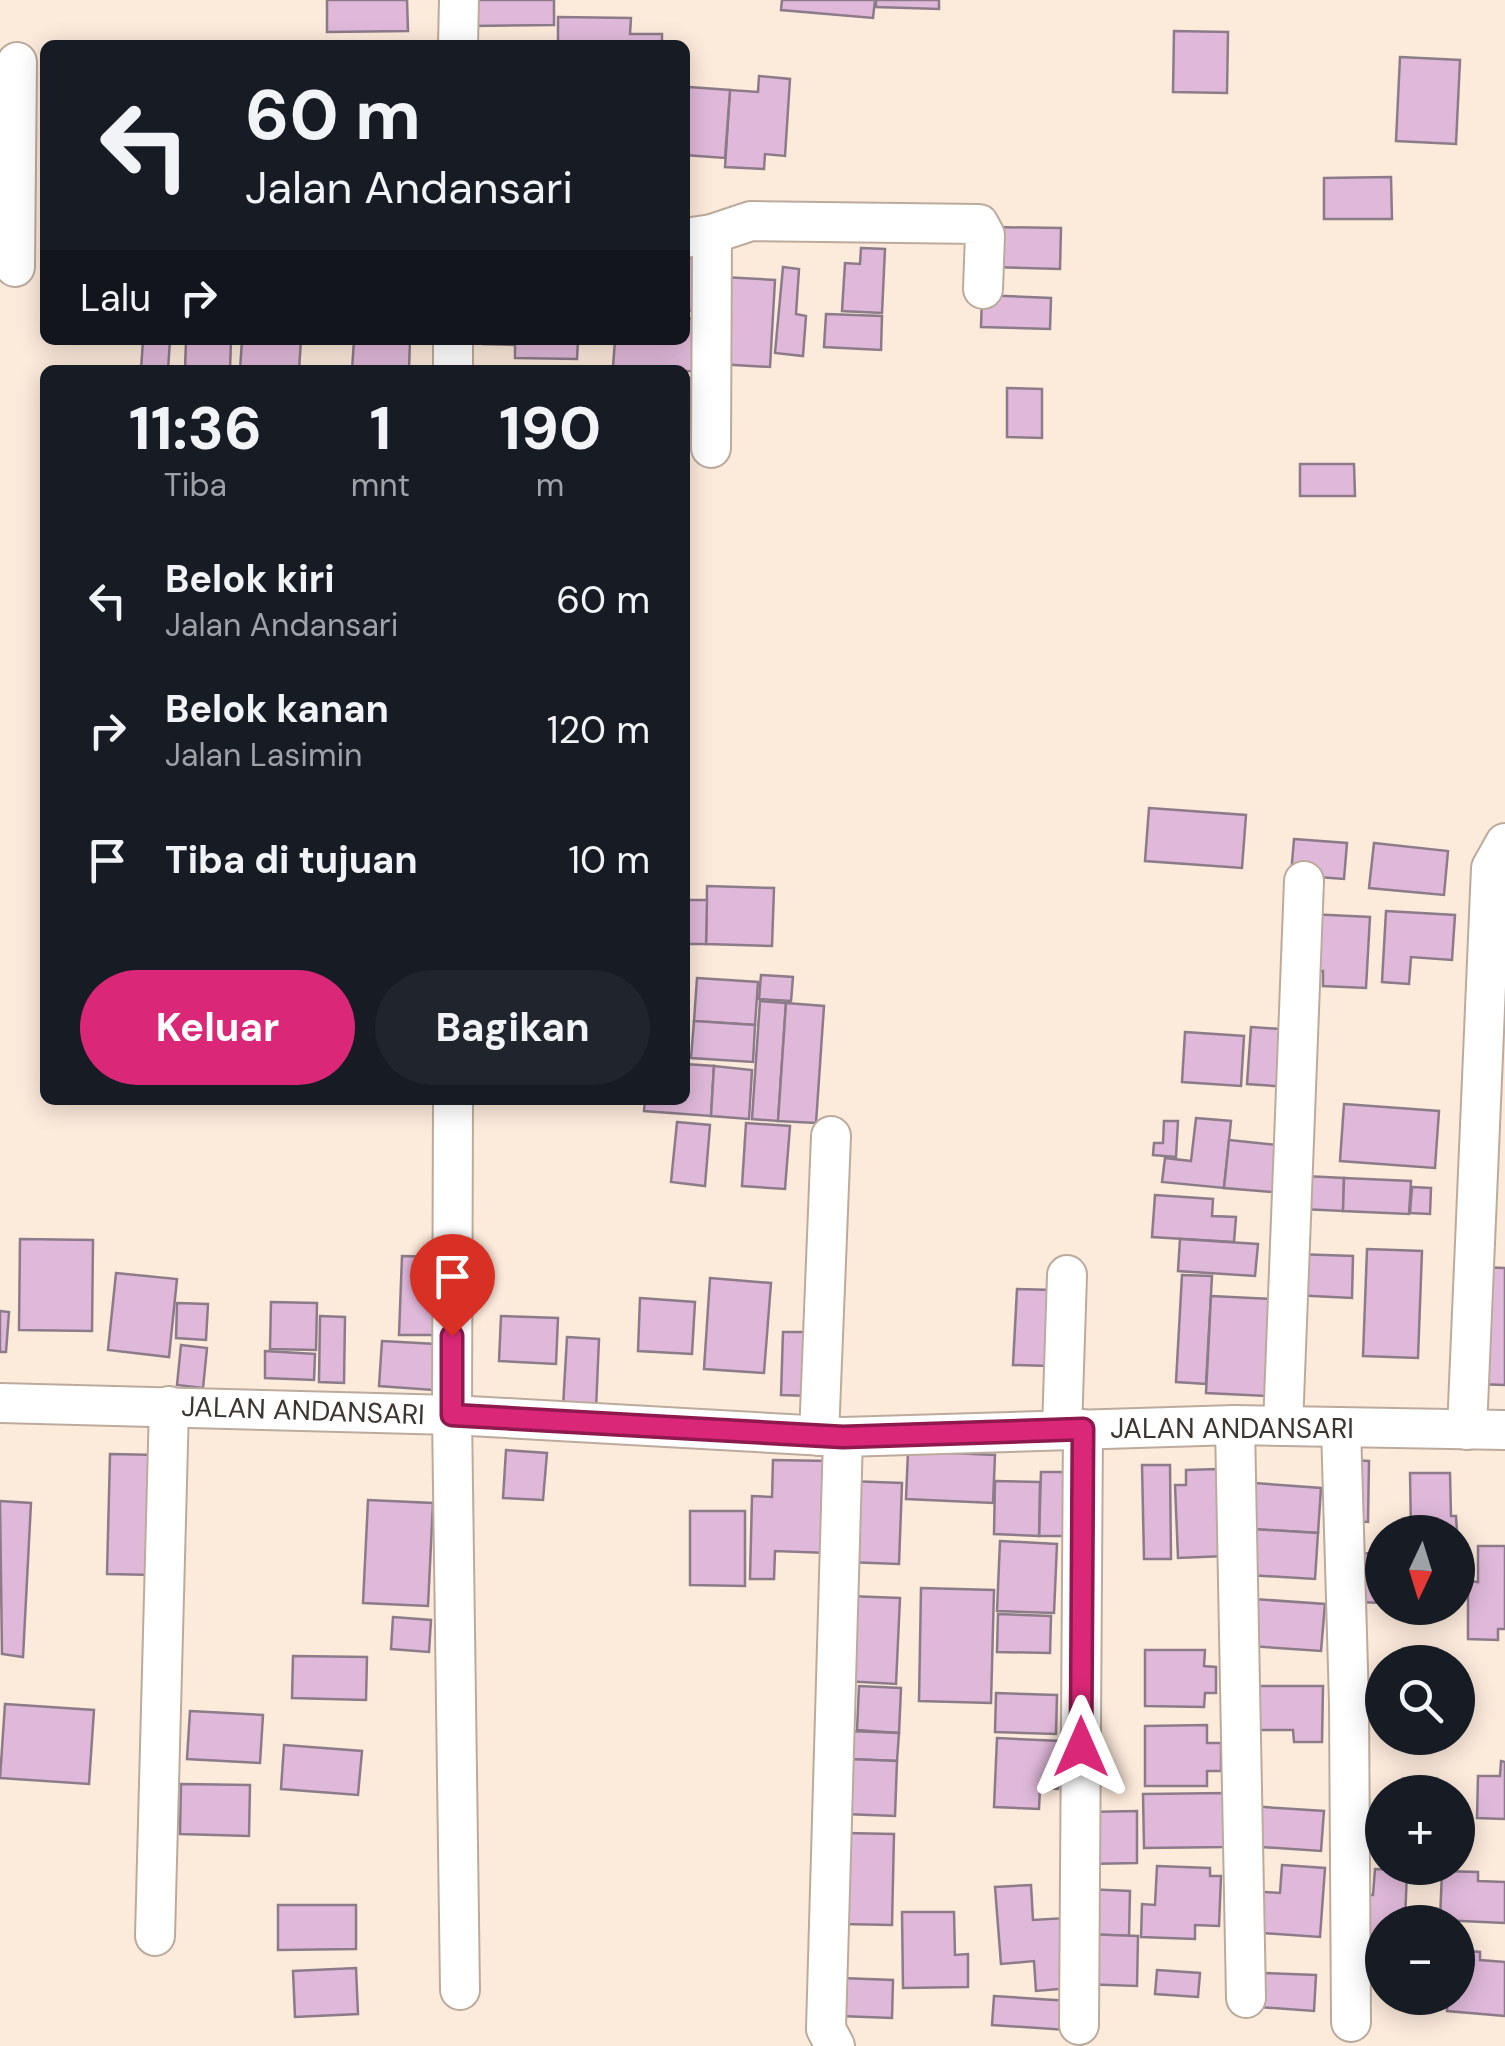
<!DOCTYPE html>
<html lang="id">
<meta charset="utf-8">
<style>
:root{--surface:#171b24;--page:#20242c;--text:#f1f3f6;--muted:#9ea1a6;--accent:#db2777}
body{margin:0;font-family:"DM Sans",sans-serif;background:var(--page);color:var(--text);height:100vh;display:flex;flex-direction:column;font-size:38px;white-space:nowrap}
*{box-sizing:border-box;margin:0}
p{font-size:32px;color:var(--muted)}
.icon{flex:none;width:55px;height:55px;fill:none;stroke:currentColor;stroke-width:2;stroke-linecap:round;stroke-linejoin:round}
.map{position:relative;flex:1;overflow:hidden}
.side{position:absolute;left:40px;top:365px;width:650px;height:740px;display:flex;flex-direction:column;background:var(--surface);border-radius:15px;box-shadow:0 5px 25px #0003}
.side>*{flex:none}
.guide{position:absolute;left:40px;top:40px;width:650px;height:305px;border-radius:15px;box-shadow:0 5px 25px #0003;background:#171b24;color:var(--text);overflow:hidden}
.needle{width:65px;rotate:184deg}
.controls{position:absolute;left:1365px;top:1515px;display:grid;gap:20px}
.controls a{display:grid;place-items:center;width:110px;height:110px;border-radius:50%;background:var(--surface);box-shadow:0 5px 25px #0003;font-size:50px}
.pin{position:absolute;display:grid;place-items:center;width:85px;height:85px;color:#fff;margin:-102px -42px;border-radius:50% 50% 50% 0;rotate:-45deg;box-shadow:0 0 10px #0007}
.pin .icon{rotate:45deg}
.me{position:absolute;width:110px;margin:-55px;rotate:0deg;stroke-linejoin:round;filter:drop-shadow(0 0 8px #0008)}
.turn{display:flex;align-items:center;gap:35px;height:210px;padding:0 40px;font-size:45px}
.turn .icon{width:130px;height:130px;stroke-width:2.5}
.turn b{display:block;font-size:70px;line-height:85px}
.then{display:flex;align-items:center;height:95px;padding:0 40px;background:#0003;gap:20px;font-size:38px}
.eta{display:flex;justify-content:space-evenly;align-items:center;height:170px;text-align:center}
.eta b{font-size:60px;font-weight:700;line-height:70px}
.action{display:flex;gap:20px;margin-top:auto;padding:20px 40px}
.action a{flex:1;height:115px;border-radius:60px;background:var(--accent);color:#fff;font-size:40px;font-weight:700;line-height:115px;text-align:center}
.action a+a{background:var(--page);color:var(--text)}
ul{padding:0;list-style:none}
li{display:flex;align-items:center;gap:30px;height:130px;padding:0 40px}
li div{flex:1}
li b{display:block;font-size:38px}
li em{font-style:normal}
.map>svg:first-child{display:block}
.building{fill:#e0b9da;stroke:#8c7b89;stroke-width:2.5}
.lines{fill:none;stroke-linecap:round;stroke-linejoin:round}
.minor-casing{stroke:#bcab9d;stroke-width:42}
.minor{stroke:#fff;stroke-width:38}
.route-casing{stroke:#8e194d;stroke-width:25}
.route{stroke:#db2777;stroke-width:18}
.labels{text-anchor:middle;stroke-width:10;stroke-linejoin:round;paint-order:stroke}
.street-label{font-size:28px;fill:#3c3530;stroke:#fff}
</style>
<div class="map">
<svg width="1505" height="2046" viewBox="0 0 1505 2046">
<rect width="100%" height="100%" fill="#fceadb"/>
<g class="building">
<polygon points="327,0 407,0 408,31 327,32"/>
<polygon points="471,0 554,0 554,25 472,26"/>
<polygon points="782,0 875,0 873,18 781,10"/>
<polygon points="876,0 939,0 939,9 876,7"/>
<polygon points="558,17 631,18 630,34 662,34 662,45 558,45"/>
<polygon points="1174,31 1228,32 1227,93 1173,92"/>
<polygon points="1400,57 1460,60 1456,144 1396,141"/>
<polygon points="759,76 790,79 785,156 765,154 764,169 725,167 730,90 758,92"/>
<polygon points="689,87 730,90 725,158 685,155"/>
<polygon points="1391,177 1392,219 1324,219 1324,178"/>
<polygon points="991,227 1061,228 1060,269 990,267"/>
<polygon points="861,248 885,249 882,313 842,311 845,263 860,264"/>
<polygon points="685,258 698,258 696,311 685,310"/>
<polygon points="783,267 799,269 796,314 806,316 803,356 775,353"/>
<polygon points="723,277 775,280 770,367 718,364"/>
<polygon points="982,295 1051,298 1050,329 981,327"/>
<polygon points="826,314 882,316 881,350 824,347"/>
<polygon points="685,318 706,319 703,372 613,367 615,340 685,340"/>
<polygon points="143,340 170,340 168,370 141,370"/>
<polygon points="186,340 231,340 230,370 185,370"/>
<polygon points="242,340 301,340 299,370 240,370"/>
<polygon points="354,340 410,340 409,370 352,370"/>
<polygon points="483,340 578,340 577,359 515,358 515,345 483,344"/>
<polygon points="685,378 692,378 689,438 685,438"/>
<polygon points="1007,388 1042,389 1042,438 1007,437"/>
<polygon points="1300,464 1354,464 1355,496 1300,496"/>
<polygon points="1149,808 1246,815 1242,868 1145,861"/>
<polygon points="1294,839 1347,843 1344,879 1291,875"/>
<polygon points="1374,843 1448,851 1444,895 1369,888"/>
<polygon points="707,886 774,888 772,946 706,944"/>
<polygon points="685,900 707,900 706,944 685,944"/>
<polygon points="1386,911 1455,915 1452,960 1411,957 1409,984 1382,982"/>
<polygon points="1309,914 1370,917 1366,988 1323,986 1323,971 1305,971"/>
<polygon points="761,975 793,977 791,1001 759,999"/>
<polygon points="697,978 758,982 755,1025 694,1021"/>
<polygon points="760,1001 786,1003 778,1121 752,1119"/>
<polygon points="786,1003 824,1006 816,1123 778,1121"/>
<polygon points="694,1021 755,1025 753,1062 691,1058"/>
<polygon points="1251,1027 1293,1030 1289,1087 1247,1084"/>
<polygon points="1185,1032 1244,1036 1241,1086 1182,1082"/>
<polygon points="685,1064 714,1066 711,1116 644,1111 645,1100 685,1100"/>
<polygon points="714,1066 752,1070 749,1119 711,1116"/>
<polygon points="1344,1104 1439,1111 1435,1168 1340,1161"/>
<polygon points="1196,1118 1231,1121 1224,1188 1162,1182 1165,1158 1191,1161"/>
<polygon points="1164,1121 1178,1121 1176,1157 1153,1155 1154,1143 1163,1143"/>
<polygon points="677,1122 710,1125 705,1186 671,1182"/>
<polygon points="746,1123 790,1126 785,1189 742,1186"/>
<polygon points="1229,1140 1278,1145 1273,1192 1224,1188"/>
<polygon points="1304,1176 1344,1178 1343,1211 1302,1209"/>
<polygon points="1344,1178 1411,1181 1409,1214 1343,1211"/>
<polygon points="1412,1187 1431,1188 1430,1214 1410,1213"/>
<polygon points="1155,1195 1213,1199 1212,1216 1236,1217 1234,1242 1152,1237"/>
<polygon points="20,1239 93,1240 92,1331 19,1330"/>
<polygon points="1180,1239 1258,1244 1255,1276 1178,1271"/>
<polygon points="1367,1249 1422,1251 1418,1358 1363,1356"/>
<polygon points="1294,1254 1353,1256 1352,1298 1293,1295"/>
<polygon points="402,1256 439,1257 437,1335 399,1335"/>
<polygon points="1480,1267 1505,1268 1505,1385 1477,1384"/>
<polygon points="116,1273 177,1279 169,1357 108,1350"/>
<polygon points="1182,1275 1212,1276 1206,1384 1176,1382"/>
<polygon points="710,1278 771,1283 764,1373 704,1369"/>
<polygon points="1017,1289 1053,1290 1050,1366 1013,1365"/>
<polygon points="1211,1296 1272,1299 1267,1396 1206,1393"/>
<polygon points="640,1298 695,1302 692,1354 638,1351"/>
<polygon points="271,1302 317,1303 316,1350 270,1349"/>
<polygon points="177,1303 208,1304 206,1340 176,1338"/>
<polygon points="0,1311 9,1312 6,1352 0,1352"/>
<polygon points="320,1316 345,1317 344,1383 319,1382"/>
<polygon points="501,1316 558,1318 556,1364 499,1361"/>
<polygon points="783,1332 811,1332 811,1396 781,1395"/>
<polygon points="567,1337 599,1339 596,1409 563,1407"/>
<polygon points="382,1341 436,1344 433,1390 379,1386"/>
<polygon points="181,1345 207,1348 203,1388 177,1385"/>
<polygon points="265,1351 315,1354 314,1380 265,1378"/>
<polygon points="506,1450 547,1453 543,1500 503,1498"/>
<polygon points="908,1451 995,1455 993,1503 906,1499"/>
<polygon points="110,1454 158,1455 156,1575 107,1574"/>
<polygon points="773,1460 830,1461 828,1553 775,1551 774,1579 750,1579 752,1496 772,1497"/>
<polygon points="1346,1460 1369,1461 1368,1522 1345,1521"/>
<polygon points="1142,1465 1170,1465 1171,1559 1144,1559"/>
<polygon points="1218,1469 1225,1556 1178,1558 1175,1485 1186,1485 1186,1470"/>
<polygon points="1041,1472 1075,1472 1074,1536 1039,1536"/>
<polygon points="1410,1473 1450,1473 1451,1516 1456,1516 1457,1532 1411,1532"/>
<polygon points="848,1481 902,1483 899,1564 846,1562"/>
<polygon points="995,1481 1040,1482 1039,1536 994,1534"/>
<polygon points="1254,1483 1321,1488 1318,1533 1252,1529"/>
<polygon points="368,1500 433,1503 428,1606 363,1603"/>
<polygon points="0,1501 31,1503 23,1657 2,1654"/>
<polygon points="690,1511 745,1511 745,1586 690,1585"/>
<polygon points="1252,1529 1318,1533 1315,1579 1248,1575"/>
<polygon points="1000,1541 1057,1544 1054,1613 997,1611"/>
<polygon points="1478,1546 1505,1546 1505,1629 1498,1629 1498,1640 1468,1639 1468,1581 1478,1582"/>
<polygon points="1362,1553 1382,1554 1382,1603 1360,1602"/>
<polygon points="1458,1553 1466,1553 1462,1603 1458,1603"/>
<polygon points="921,1588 994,1590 991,1703 919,1701"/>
<polygon points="848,1596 900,1598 896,1684 844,1681"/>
<polygon points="1254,1599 1325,1604 1321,1651 1250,1646"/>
<polygon points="998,1614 1051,1616 1050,1653 997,1652"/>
<polygon points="393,1617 431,1620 429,1652 391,1649"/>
<polygon points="1145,1650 1205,1650 1204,1666 1216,1667 1216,1693 1205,1693 1204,1707 1145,1706"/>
<polygon points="293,1656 367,1657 366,1700 292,1698"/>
<polygon points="859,1686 901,1688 899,1733 857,1730"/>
<polygon points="1247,1686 1323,1686 1322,1742 1294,1742 1293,1730 1247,1730"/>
<polygon points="996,1693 1057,1695 1056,1734 995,1732"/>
<polygon points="5,1704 94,1710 89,1784 0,1778"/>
<polygon points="190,1711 263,1715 260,1763 187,1759"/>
<polygon points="1207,1725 1207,1743 1221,1743 1221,1771 1207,1771 1207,1786 1145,1786 1145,1726"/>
<polygon points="849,1731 899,1733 897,1761 848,1759"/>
<polygon points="997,1738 1060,1741 1058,1789 1040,1788 1039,1809 994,1807"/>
<polygon points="284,1745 362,1751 358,1795 281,1789"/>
<polygon points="848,1759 897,1761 895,1816 845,1814"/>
<polygon points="1501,1761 1505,1762 1505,1819 1477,1818 1478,1776 1500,1776"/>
<polygon points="181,1784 250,1785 249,1836 180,1834"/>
<polygon points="1227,1793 1228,1847 1144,1848 1143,1794"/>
<polygon points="1249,1806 1324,1811 1321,1851 1247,1846"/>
<polygon points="1137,1811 1137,1863 1086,1864 1086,1812"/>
<polygon points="845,1833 894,1834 892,1925 844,1924"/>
<polygon points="1282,1865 1325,1868 1320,1937 1248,1932 1251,1891 1280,1893"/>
<polygon points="1157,1866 1210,1868 1210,1876 1221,1876 1219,1926 1195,1925 1195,1939 1141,1937 1142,1904 1155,1905"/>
<polygon points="1375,1869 1407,1871 1405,1922 1382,1922 1382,1936 1352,1934 1354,1894 1373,1895"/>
<polygon points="1442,1871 1478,1872 1478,1881 1505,1882 1505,1923 1440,1920"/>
<polygon points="1031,1885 1033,1920 1066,1918 1070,1988 1036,1991 1034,1961 1001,1964 995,1887"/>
<polygon points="1085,1889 1130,1891 1129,1936 1083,1934"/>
<polygon points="278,1905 356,1905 356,1949 278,1950"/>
<polygon points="902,1912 954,1912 955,1955 968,1954 968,1987 903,1988"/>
<polygon points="1083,1934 1138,1936 1137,1986 1081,1984"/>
<polygon points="1458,1950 1480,1952 1480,1960 1505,1962 1505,2016 1447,2011 1448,1998 1458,1998"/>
<polygon points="356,1968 358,2014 295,2017 293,1971"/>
<polygon points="1157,1970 1200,1973 1198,1997 1155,1994"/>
<polygon points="1262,1973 1316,1975 1314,2011 1260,2007"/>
<polygon points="841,1978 893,1980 892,2018 840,2016"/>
<polygon points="994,1996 1069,2001 1067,2030 992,2025"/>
</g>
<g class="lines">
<g class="minor-casing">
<g id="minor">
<polyline points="458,45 459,0"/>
<polyline points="685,238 712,234 751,221 979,224 985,235 983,289"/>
<polyline points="15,267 17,62"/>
<polyline points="453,340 453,370"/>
<polyline points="711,448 712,234"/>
<polyline points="453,1100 452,1415 460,1990"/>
<polyline points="0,1403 452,1415 843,1437 1235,1425 1505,1430"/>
<polyline points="1235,1425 1246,1998"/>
<polyline points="1283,1426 1304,881"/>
<polyline points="1341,1427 1349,1703 1351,2022"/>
<polyline points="1062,1430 1067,1275"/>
<polyline points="1467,1430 1491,868 1505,843"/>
<polyline points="819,1436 831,1136"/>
<polyline points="155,1936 169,1406"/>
<polyline points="1079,2025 1083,1429"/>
<polyline points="835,2046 826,2029 843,1437"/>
</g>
</g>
<use href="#minor" class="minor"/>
</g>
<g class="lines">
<g class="route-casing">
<polyline id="route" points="452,1336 452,1415 843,1437 1083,1429 1081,1747"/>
</g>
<use href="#route" class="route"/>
</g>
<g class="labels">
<g class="street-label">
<text transform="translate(303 1410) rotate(2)" y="10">JALAN ANDANSARI</text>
<text x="1232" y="1438">JALAN ANDANSARI</text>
</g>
</g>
</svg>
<div class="controls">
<a><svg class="needle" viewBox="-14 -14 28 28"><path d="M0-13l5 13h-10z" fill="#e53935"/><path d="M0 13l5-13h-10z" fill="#9ea1a6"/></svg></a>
<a><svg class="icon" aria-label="search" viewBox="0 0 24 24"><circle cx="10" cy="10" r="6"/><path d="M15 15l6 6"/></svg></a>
<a>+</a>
<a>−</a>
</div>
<div class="pin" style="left:452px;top:1336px;background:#d93025"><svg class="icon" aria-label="arrive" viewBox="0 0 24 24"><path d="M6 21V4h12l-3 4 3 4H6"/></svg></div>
<svg class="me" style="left:1081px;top:1747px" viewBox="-20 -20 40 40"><path d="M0-17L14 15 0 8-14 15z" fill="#db2777" stroke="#fff" stroke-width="4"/></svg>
<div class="guide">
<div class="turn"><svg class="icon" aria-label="left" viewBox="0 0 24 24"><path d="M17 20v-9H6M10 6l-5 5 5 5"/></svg><div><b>60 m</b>Jalan Andansari</div></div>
<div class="then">Lalu<svg class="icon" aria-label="right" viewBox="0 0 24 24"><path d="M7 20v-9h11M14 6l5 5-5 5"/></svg></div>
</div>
<section class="side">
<div class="eta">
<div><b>11:36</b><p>Tiba</p></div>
<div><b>1</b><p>mnt</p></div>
<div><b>190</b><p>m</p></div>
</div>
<ul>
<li><svg class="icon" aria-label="left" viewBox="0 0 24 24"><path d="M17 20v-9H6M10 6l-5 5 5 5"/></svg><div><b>Belok kiri</b><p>Jalan Andansari</p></div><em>60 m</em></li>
<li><svg class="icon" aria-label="right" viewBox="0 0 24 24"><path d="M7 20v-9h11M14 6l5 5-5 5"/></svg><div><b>Belok kanan</b><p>Jalan Lasimin</p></div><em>120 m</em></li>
<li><svg class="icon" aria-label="arrive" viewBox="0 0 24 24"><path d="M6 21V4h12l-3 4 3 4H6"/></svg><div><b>Tiba di tujuan</b></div><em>10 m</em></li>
</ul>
<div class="action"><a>Keluar</a><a>Bagikan</a></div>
</section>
</div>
